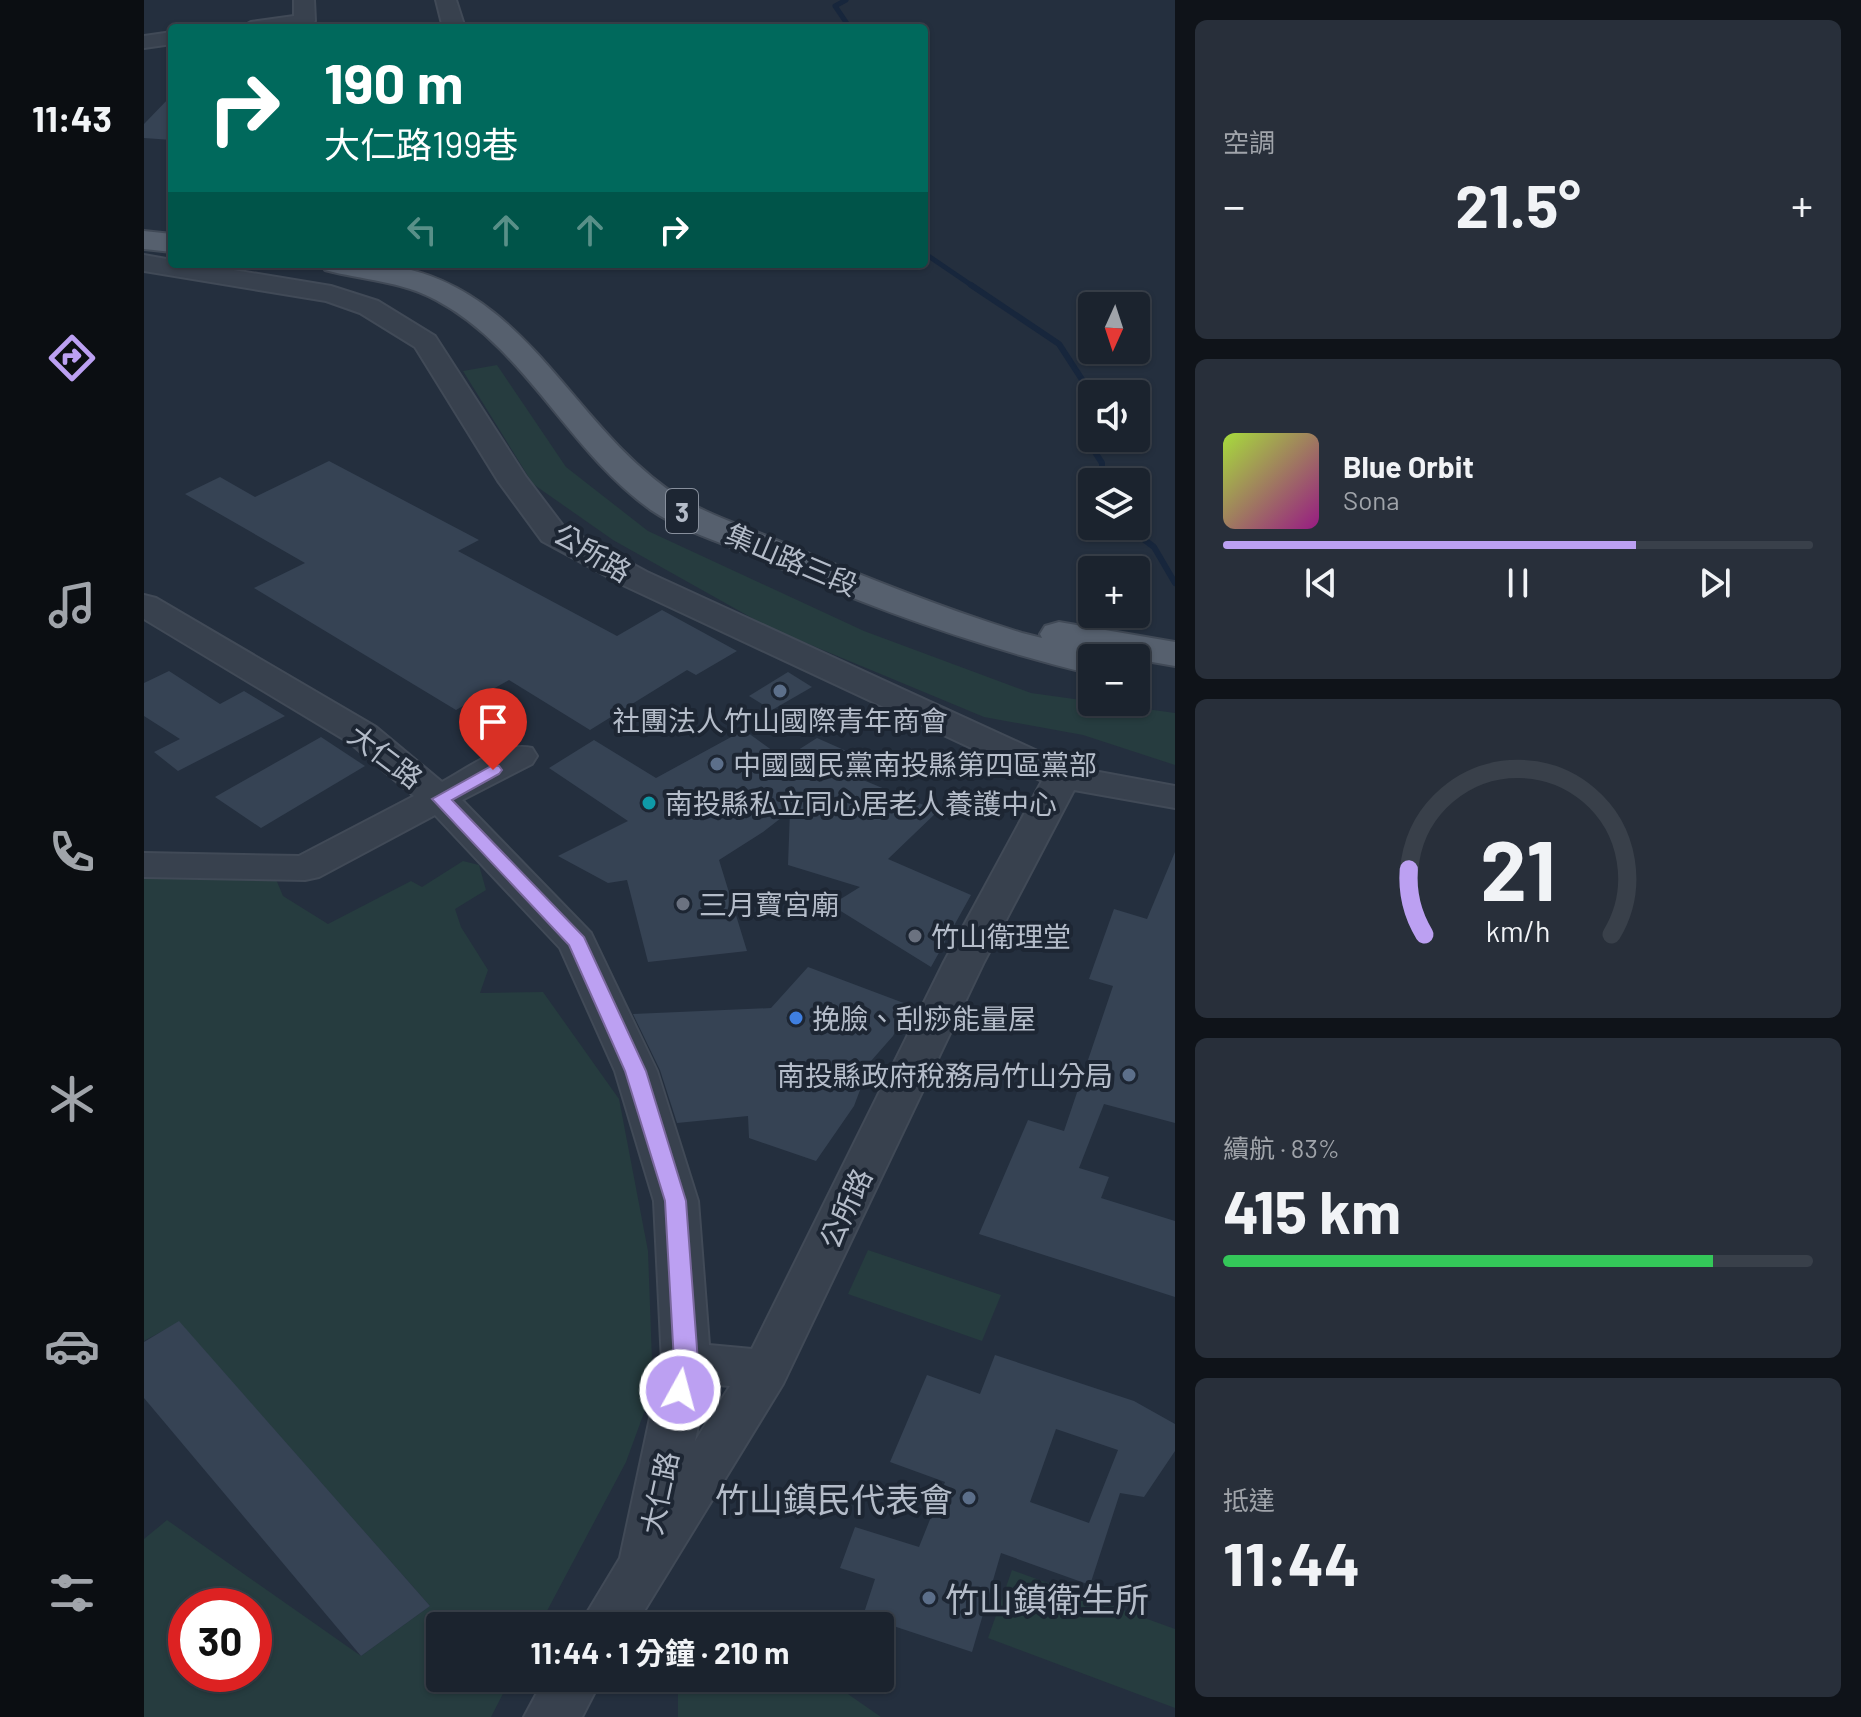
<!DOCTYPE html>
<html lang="zh-TW">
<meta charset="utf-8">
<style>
:root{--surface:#1b232e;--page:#282f3a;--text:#f1f3f6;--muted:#a0a4aa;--line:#39404a;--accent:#bca0f2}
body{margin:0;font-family:Barlow,"Noto Sans TC",sans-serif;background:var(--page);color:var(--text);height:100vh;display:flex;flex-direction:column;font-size:30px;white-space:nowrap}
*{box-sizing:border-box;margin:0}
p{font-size:26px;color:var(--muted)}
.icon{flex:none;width:44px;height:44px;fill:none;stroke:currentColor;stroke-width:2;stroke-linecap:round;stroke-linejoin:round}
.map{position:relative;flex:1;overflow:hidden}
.sheet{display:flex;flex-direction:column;gap:20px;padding:20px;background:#0f1319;width:686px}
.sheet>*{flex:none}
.hud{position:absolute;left:24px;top:24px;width:760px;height:244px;border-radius:8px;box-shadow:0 2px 6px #0004,0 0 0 2px var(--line);background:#00695c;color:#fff;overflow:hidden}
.needle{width:52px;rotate:183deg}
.fabs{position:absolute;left:934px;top:292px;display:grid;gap:16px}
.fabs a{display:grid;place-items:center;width:72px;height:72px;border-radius:8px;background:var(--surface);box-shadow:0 2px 6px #0004,0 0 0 2px var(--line);font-size:40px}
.speed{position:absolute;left:24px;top:1588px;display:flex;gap:16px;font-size:40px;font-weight:700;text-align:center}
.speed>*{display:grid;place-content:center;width:104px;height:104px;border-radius:50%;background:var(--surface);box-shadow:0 2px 6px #0004,0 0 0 2px var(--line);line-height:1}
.speed .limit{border:12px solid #d22;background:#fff;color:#111}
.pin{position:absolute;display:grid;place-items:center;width:68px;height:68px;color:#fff;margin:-82px -34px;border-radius:50% 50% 50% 0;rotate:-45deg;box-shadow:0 0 8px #0007}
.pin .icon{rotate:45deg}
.me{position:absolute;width:88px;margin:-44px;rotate:7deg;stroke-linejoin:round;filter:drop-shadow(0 0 6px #0008)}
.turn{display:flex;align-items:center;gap:28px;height:168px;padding:0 24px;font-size:36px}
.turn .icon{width:104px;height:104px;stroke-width:2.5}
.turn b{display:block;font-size:56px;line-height:68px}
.lanes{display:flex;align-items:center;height:76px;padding:0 24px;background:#0003;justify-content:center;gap:40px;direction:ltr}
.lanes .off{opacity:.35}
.big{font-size:60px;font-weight:700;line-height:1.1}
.sheet .card{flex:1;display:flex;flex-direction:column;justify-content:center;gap:12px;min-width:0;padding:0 28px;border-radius:12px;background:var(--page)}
.sheet .dial{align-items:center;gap:0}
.dial svg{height:208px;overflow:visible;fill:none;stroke:var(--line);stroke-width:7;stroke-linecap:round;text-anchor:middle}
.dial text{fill:var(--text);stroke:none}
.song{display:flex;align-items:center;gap:24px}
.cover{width:96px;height:96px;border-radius:12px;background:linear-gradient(135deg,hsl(80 70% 55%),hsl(310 70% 35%))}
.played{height:8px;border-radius:4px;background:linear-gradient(90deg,var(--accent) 70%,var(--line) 70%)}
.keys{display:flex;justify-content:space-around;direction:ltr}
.heat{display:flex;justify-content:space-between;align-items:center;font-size:44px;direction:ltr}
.charge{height:12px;border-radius:6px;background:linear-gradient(90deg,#34c759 83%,var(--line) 0)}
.trip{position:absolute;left:282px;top:1612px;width:468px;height:80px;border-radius:8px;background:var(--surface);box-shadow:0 2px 6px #0004,0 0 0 2px var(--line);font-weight:700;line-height:80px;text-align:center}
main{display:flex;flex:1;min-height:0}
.dock{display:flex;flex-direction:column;width:144px;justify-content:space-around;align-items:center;background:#0b0e12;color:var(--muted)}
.dock .icon{width:56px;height:56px}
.dock .current{color:var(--accent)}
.dock b{font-size:36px;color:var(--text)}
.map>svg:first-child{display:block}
.green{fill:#263c3f;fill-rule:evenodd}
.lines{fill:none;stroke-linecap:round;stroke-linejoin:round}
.stream-far1{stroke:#17263c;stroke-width:5}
.stream{stroke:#17263c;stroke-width:6}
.building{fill:#364354;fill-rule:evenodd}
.minor-casing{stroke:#414a57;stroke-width:4}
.major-casing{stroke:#414a57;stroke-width:4}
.minor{fill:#38414e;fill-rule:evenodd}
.major{fill:#56606e;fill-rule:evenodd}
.route{fill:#bca0f2;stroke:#7a689d;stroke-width:2}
.service-dot{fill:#5c6f8a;stroke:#1d2633;stroke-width:3}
.culture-dot{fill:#0f9aa8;stroke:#1d2633;stroke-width:3}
.worship-dot{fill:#6b7280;stroke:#1d2633;stroke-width:3}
.shop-dot{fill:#3f7fe0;stroke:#1d2633;stroke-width:3}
.labels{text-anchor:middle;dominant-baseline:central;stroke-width:8;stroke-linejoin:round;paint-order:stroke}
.shield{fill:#1d2633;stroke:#878f9c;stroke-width:2}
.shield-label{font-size:26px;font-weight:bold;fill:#b4bcc9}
.street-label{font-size:28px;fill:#b4bcc9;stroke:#1d2633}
.poi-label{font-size:28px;fill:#b4bcc9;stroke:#1d2633;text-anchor:start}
.near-poi-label{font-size:34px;fill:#b4bcc9;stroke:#1d2633;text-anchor:end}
</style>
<main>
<nav class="dock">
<b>11:43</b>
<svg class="icon current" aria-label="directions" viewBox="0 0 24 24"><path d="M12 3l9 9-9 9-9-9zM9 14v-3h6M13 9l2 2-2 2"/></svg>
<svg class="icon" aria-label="music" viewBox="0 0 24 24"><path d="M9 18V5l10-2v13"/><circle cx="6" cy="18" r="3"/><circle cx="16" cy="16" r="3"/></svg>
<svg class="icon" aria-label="phone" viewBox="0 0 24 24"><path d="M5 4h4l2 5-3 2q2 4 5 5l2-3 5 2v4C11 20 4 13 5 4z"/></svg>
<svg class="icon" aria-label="climate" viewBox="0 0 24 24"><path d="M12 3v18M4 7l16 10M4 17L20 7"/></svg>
<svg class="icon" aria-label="car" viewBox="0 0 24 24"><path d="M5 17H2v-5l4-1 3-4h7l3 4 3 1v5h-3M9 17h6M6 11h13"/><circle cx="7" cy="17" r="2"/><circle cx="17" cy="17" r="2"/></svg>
<svg class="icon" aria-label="filters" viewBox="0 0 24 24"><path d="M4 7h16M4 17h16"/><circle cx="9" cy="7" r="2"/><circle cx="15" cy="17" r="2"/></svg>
</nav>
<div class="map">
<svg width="1031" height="1717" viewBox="0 0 1031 1717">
<rect width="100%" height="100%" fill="#242f3e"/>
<g class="green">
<polygon points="353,365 422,467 504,531 720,631 887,693 1031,713 1031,765 939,735 840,717 626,628 469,540 389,484 319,371"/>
<path d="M319 861 335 865 342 890 311 909 317 927 344 970 336 993 399 992 475 1099 504 1251 509 1388 482 1462 395 1626H296V1678H367L347 1717H0V1539L23 1520 217 1656 286 1606 35 1322 0 1341V868L129 872 139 896 184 924 267 881 278 887ZM42 1606H110V1674H42Z"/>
<polygon points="724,1250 857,1295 838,1341 704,1294"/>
<polygon points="868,1570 1031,1629 1031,1708 844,1638"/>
<polygon points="534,1678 681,1678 737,1717 534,1717"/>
</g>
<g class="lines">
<g class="stream-far1">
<polyline points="702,0 691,6 706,28"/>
<polyline points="780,253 830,287"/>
</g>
<g class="stream">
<polyline points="827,285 915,344 948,395"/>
<polyline points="948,423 938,432 958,463 958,482"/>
<polyline points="982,526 1010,547 1031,583"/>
</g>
</g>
<g class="building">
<polygon points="28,95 28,140 0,138 0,124"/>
<polygon points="185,461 335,540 314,551 473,636 518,610 593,651 552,675 543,670 446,730 365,680 312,710 110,588 161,563 41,494 76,477 111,497"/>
<polygon points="25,671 76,704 100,691 141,716 34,771 10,752 36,739 0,716 0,683"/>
<polygon points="644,672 668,687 628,710 605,696"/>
<polygon points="600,730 640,759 673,738 725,761 707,775 794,811 744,859 827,895 787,967 687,905 716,887 644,865 646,811 619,832 575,860 603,951 504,962 483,880 464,883 414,856 484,821 405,768 450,740 512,778"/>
<polygon points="177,737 221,766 117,828 71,797"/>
<polygon points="1031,852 1031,1123 960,1104 935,1168 965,1177 957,1198 1031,1221 1031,1297 835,1234 884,1120 920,1131 969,986 945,979 970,909 1003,919"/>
<polygon points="664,967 765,1005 749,1036 727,1061 710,1106 672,1161 605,1138 604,1116 533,1123 516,1070 489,1014 627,1008"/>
<polygon points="35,1321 286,1606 217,1656 0,1398 0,1342"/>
<path d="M851 1355 990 1401 1031 1424V1451L1000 1497 976 1493 946 1585 857 1553 828 1652 719 1616 731 1579 696 1568 711 1527 775 1547 801 1482 746 1462 783 1375 836 1394ZM912 1429 974 1450 945 1523 886 1502Z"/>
</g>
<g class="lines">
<g class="minor-casing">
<g id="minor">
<polygon points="150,0 170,0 171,21 167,25 96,28 107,22 150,16"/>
<polygon points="292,0 312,0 321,28 299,28"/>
<polygon points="28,32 28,44 0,48 0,36"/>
<path d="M0 255 28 260V264H53L187 286 234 301 291 336 382 477 420 527 503 572 928 767 1031 786V808L930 790 840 962 639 1384 491 1626H435L476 1558 518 1362 510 1201 471 1071 416 948 291 815 175 877 161 880 0 877V853L155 856 270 796 206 743 0 619V595L12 598 232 727 298 782C324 768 358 741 388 748L393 756 388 764 318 800 447 933 513 1071 554 1201 565 1345 608 1349 800 962 898 781 481 586 398 541 354 481 271 347 216 313 182 301 0 271ZM562 1384 586 1386 551 1441Z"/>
<polygon points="401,1678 458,1678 438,1717 380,1717"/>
</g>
</g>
<g class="major-casing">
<g id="major">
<polygon points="0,231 28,234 28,252 0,249"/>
<path d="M177 264C198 264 222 261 243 265 385 286 426 427 535 497 566 516 602 527 635 541 715 575 795 607 878 633L898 638 896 634 901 626 915 622 1031 642V666L962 654 965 658H948V674C831 646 721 606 611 557 577 542 538 531 507 510 424 451 381 347 292 300 258 281 218 280 181 270Z"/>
</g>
</g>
<use href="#minor" class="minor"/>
<use href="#major" class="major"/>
</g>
<polygon class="route" points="349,765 355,766 358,770 355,774 308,800 440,937 502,1071 542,1201 554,1362 544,1397 536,1400 528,1397 525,1390 530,1362 521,1201 481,1071 425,945 288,799"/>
<g class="service-dot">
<circle cx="636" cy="691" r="8"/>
<circle cx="573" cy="764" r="8"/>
<circle cx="985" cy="1075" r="8"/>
<circle cx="825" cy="1498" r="8"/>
<circle cx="785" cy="1598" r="8"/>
</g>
<circle class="culture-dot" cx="505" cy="803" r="8"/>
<g class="worship-dot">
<circle cx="539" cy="904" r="8"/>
<circle cx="771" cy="936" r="8"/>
</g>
<circle class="shop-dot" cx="652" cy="1018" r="8"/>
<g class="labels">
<rect class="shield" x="522" y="489" width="32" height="44" rx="6"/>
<g class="shield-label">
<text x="538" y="511">3</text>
</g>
<g class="street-label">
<text transform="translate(449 552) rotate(31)">公所路</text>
<text transform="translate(648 559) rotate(23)">集山路三段</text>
<text transform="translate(242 756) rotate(37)">大仁路</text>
<text transform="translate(701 1208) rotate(-65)">公所路</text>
<text transform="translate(515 1493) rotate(-78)">大仁路</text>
</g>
<g class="poi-label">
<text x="636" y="720" text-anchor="middle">社團法人竹山國際青年商會</text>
<text x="589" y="764">中國國民黨南投縣第四區黨部</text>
<text x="521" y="803">南投縣私立同心居老人養護中心</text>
<text x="555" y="904">三月寶宮廟</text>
<text x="787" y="936">竹山衛理堂</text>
<text x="668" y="1018">挽臉、刮痧能量屋</text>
<text x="969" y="1075" text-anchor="end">南投縣政府稅務局竹山分局</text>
</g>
<g class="near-poi-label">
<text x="809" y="1498">竹山鎮民代表會</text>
<text x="801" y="1598" text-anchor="start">竹山鎮衛生所</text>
</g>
</g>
</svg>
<div class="fabs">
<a><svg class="needle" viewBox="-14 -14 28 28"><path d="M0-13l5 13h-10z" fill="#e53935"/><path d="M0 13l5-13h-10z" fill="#a0a4aa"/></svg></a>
<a><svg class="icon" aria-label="sound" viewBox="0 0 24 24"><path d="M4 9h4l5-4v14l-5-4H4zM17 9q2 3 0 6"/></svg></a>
<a><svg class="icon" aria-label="layers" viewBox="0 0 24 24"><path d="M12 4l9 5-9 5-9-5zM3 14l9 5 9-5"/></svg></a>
<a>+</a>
<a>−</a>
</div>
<div class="speed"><div class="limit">30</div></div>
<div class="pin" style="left:349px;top:770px;background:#d93025"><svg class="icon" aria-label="arrive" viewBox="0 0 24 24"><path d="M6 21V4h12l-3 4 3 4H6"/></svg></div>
<svg class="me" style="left:536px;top:1390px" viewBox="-20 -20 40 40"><circle r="17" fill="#bca0f2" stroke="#fff" stroke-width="3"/><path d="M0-11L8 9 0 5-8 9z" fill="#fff"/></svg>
<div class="trip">11:44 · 1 分鐘 · 210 m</div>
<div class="hud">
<div class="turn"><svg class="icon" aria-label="right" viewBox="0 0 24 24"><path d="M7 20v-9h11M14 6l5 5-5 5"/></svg><div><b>190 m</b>大仁路199巷</div></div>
<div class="lanes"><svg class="icon off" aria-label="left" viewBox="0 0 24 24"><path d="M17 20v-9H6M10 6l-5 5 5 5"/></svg><svg class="icon off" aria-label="ahead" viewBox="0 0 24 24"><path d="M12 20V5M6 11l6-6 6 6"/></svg><svg class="icon off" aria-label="ahead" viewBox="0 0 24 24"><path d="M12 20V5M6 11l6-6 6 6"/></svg><svg class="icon" aria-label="right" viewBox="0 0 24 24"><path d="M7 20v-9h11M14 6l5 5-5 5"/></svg></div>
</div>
</div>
<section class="sheet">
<div class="card"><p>空調</p>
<div class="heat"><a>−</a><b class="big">21.5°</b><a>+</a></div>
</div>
<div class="card">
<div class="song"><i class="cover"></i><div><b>Blue Orbit</b><p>Sona</p></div></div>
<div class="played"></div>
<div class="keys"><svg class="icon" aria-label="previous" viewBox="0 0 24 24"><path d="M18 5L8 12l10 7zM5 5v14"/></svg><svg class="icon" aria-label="pause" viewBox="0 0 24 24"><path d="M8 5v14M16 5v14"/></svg><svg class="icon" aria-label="next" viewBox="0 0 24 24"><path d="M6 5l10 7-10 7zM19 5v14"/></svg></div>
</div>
<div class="card dial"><svg viewBox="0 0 100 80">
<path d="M14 69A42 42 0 1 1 86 69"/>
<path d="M14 69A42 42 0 0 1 8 44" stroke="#bca0f2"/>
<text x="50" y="56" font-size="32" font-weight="700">21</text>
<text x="50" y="72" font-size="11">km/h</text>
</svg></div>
<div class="card"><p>續航 · 83%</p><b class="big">415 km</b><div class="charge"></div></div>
<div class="card"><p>抵達</p><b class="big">11:44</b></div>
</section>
</main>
